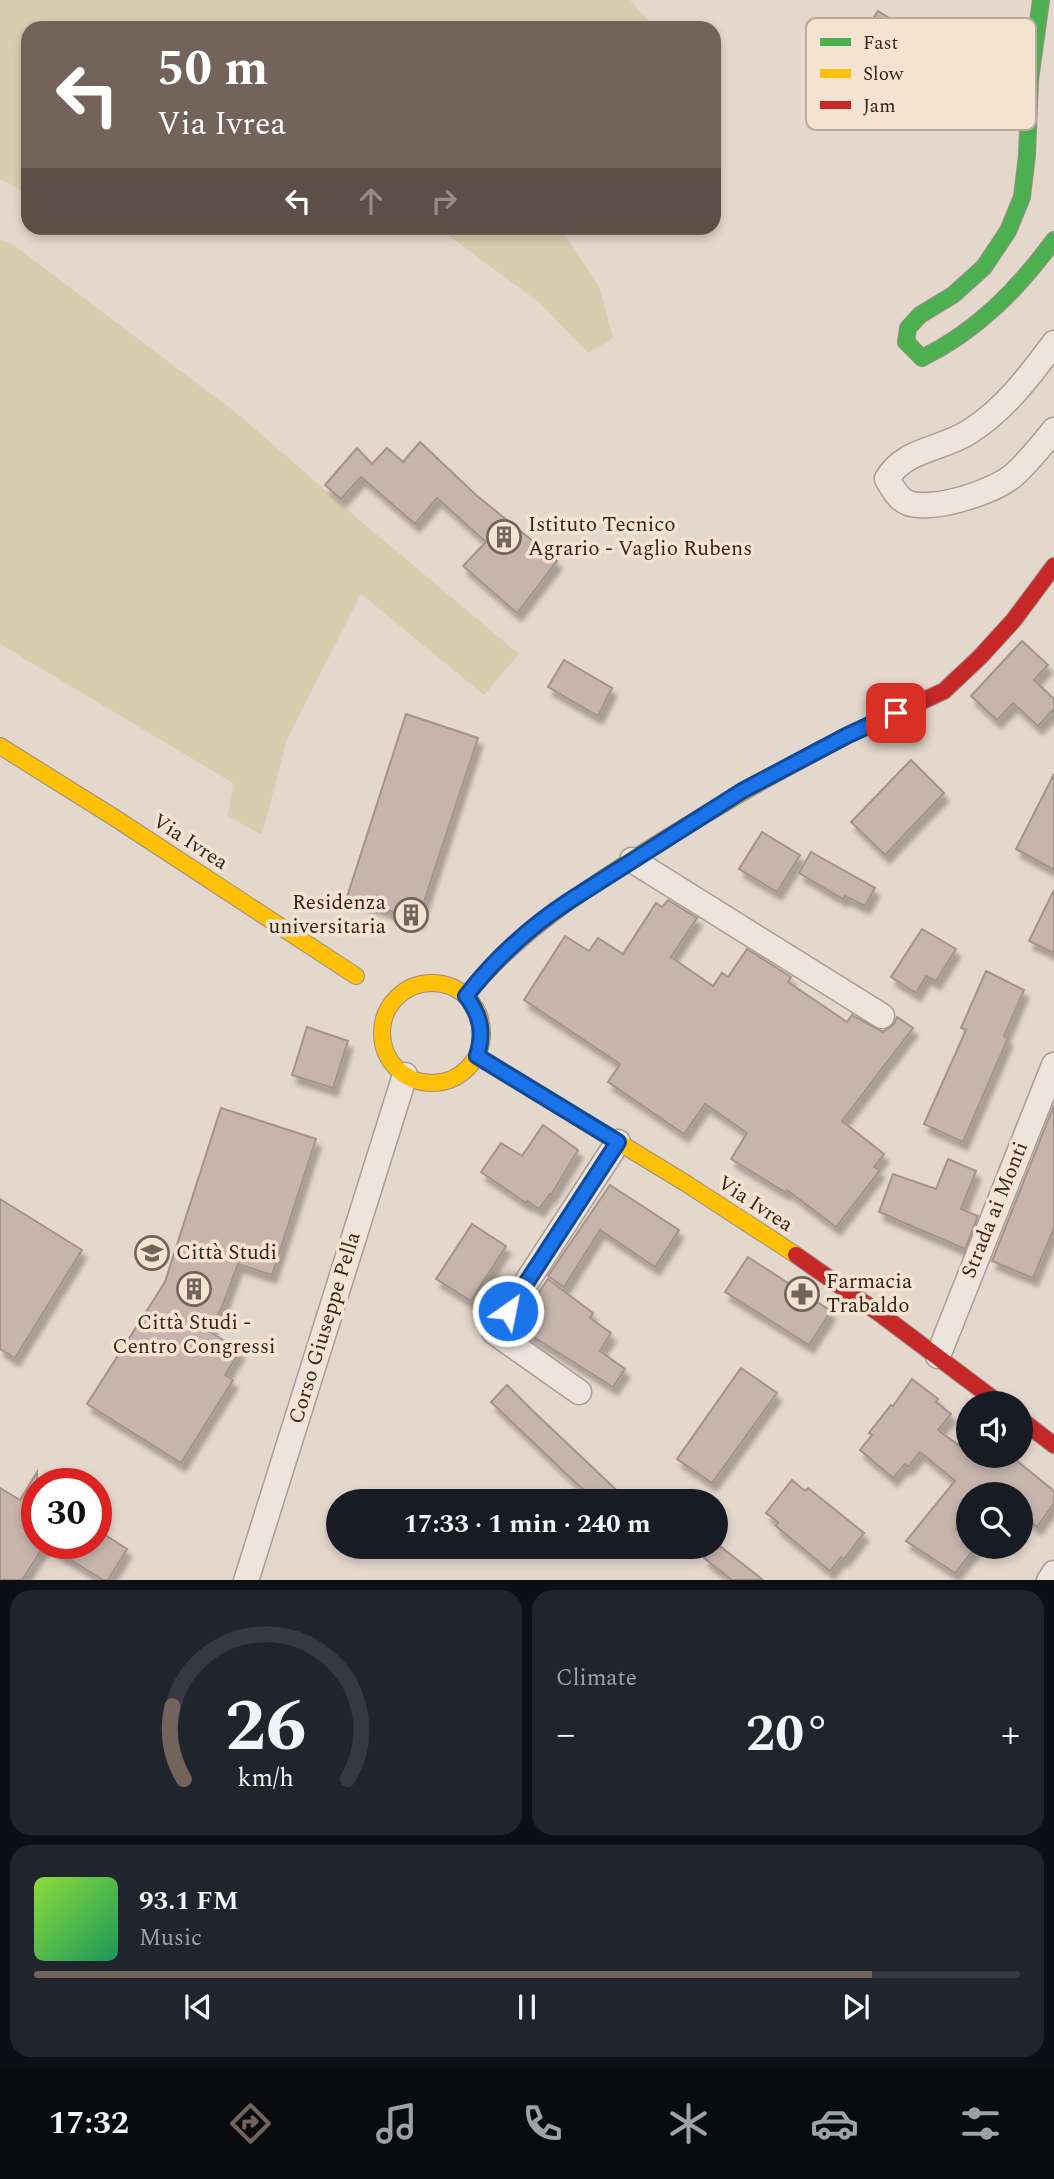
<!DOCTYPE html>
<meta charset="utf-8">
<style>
:root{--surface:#171b24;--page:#20242c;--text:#f1f3f6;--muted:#9ea1a6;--line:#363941;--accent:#74635a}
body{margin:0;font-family:Spectral,serif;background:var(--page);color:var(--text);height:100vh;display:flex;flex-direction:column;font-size:26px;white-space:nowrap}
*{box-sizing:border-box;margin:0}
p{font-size:23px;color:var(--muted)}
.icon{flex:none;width:38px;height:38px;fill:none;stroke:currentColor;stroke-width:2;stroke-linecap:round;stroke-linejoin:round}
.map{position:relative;height:1580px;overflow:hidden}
.drawer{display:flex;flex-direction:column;gap:10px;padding:10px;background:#0d0f14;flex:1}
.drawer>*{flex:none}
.hud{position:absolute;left:21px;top:21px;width:700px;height:214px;border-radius:21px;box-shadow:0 4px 10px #0003;background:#74635a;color:#fff;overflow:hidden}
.buttons{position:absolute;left:956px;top:1391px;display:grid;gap:14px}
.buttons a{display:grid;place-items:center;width:77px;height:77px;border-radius:50%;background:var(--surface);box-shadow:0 4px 10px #0003;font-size:35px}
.speed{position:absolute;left:21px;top:1468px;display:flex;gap:14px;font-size:35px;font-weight:700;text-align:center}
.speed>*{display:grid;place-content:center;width:91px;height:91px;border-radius:50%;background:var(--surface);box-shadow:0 4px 10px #0003;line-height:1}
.speed .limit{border:10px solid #d22;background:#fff;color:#111}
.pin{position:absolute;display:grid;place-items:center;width:60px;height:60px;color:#fff;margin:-30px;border-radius:14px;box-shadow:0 4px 10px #0006}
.me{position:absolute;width:77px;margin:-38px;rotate:33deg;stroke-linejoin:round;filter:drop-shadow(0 0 5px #0008)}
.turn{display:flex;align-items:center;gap:24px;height:147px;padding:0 21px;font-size:32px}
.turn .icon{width:91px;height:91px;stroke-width:2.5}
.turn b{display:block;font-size:49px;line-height:60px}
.lanes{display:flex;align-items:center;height:66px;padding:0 21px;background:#0003;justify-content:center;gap:35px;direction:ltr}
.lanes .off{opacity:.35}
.big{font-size:52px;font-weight:700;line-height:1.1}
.drawer .card{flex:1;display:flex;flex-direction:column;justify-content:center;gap:10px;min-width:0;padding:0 24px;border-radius:21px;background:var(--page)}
.drawer .dial{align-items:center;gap:0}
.dial svg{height:182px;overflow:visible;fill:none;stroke:var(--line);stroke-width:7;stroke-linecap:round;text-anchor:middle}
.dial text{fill:var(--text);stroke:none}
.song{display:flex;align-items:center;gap:21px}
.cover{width:84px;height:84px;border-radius:10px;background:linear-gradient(135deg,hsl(90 70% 55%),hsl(150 70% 35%))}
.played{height:7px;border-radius:4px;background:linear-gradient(90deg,var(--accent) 85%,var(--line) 85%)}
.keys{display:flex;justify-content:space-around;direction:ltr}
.heat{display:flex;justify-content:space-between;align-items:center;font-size:38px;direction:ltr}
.drawer .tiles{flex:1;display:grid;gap:10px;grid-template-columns:1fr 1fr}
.card:last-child{grid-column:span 2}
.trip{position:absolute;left:326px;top:1489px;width:402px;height:70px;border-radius:35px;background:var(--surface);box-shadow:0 4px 10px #0003;font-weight:700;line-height:70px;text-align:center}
.tab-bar{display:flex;height:112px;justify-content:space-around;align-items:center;background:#090b0e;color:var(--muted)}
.tab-bar .icon{width:49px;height:49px}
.tab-bar .on{color:var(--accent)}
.tab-bar b{font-size:32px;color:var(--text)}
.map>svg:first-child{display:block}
.green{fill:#d7ceae}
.building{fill:#c7b5ad;stroke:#a4928b;stroke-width:2;filter:url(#shadow)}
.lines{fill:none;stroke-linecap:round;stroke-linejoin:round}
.street-casing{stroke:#a99d95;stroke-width:27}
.fast-casing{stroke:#988c85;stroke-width:18}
.slow-casing{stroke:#988c85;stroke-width:18}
.jam-casing{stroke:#988c85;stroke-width:18}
.street{stroke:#ece4dd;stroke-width:24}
.fast{stroke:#4caf50;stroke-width:16}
.slow{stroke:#ffc107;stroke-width:16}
.jam{stroke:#c62828;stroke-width:16}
.route-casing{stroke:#114b97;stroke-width:18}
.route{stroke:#1a73e8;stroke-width:12}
.labels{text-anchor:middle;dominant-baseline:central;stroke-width:7;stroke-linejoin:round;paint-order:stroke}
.poi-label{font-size:21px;fill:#37241d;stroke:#f5e3d1;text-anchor:start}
.street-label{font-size:21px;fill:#37241d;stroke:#f5e3d1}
.key{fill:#f5e3d1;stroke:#bcaa9b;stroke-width:2}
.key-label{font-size:19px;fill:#37241d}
</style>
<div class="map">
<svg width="1054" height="1581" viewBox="0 0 1054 1581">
<defs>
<filter id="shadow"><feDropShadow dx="4.5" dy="8" stdDeviation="2" flood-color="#0004"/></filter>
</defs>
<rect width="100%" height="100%" fill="#e4d7cc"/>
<g class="green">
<polygon points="0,0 630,0 655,28 28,28 28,194 0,179"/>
<polygon points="438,228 560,228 599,286 613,338 588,353 540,303"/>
<polygon points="0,240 12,244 239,415 364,524 519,654 484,695 361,594 287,739 262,835 228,816 233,783 0,644"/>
</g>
<g class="building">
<polygon points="878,11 908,30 914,21 934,34 927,48 930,50 913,77 903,72 886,99 849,75 871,38 864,33"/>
<polygon points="420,442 476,495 557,561 517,613 463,566 486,542 437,498 415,524 361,477 341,499 325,485 357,448 372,464 387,448 403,462"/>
<polygon points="1022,641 1048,665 1034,680 1054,699 1054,709 1038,726 1013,703 997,720 971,696"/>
<polygon points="564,660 612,688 598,716 548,687"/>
<polygon points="406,714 478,738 418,920 347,897"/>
<polygon points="911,760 944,793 885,855 851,822"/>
<polygon points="1054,774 1054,870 1016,849"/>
<polygon points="762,832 800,855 777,892 739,869"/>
<polygon points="811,852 875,888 865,906 845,896 843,899 799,873"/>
<polygon points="1054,890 1054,953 1029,941"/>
<polygon points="668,900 697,918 671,957 713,986 722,973 728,977 747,949 791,977 788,982 847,1022 852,1015 883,1032 894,1024 897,1017 913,1028 842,1121 884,1154 874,1167 880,1170 836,1227 787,1190 785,1192 731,1159 747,1133 705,1104 684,1134 608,1082 620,1064 524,1000 565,936 589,951 598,938 623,954 656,903 662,907"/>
<polygon points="922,929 956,949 936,981 926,976 916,993 891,977"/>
<polygon points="986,971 1024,990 1004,1036 1008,1038 963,1142 924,1124 966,1030 961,1028"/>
<polygon points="307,1027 348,1041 333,1088 292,1075"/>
<polygon points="1054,1105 1054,1228 1033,1278 992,1261"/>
<polygon points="221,1108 316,1139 272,1275 238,1264 222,1307 209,1331 240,1351 225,1375 233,1380 181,1463 87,1404 165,1282"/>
<polygon points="543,1125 578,1150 551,1195 550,1194 539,1209 527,1201 526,1203 481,1172 501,1143 522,1156"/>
<polygon points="948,1159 976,1171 961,1209 978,1216 965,1249 879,1212 893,1174 936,1189"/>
<polygon points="610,1185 679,1230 655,1267 600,1230 564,1287 548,1276"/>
<polygon points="0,1199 82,1250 15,1358 0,1349"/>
<polygon points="472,1224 506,1246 471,1301 436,1279"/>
<polygon points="748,1257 831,1311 809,1345 725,1292"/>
<polygon points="548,1279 593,1313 590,1318 611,1333 600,1351 625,1369 613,1387 516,1326"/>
<polygon points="741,1368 777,1393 712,1483 677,1459"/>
<polygon points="912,1379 938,1399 936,1402 951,1414 938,1430 968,1452 968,1456 1011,1456 1054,1491 1054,1503 1037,1527 1020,1513 1020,1494 968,1494 968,1515 956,1529 968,1538 968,1547 976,1547 955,1573 906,1541 955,1481 920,1452 908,1467 905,1464 893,1478 860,1450 872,1435 869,1433 891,1405 893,1406"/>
<polygon points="507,1385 534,1412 629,1502 599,1502 577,1484 491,1402"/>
<polygon points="37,1472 37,1544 96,1544 96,1529 127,1549 108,1580 103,1580 45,1544 22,1580 0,1580 0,1488 20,1500"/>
<polygon points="792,1480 805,1491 808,1488 864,1533 844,1559 841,1557 830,1571 776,1526 778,1522 766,1513"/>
<polygon points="716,1543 763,1580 732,1580 704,1558 713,1547 716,1547"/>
</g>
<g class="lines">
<g class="street-casing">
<g id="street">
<path d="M1054 343C1029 377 1004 410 969 432 941 450 904 449 887 479 893 489 898 499 908 503 933 512 995 492 1015 474 1029 461 1042 445 1054 430"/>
<polyline points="632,860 882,1016"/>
<polyline points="938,1356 1054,1065"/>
<polyline points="579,1392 494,1332 618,1142"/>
<polyline points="246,1581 405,1075"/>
<polyline points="1049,1581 1054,1573"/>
</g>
</g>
<g class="fast-casing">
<path id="fast" d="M1041 0 1030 80 1027 155 1022 197 1008 231 984 267 953 295 920 315 908 328 906 342 922 358C977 331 1018 289 1054 240"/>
</g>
<g class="slow-casing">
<g id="slow">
<polyline points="0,746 115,818 356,976"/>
<circle cx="432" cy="1033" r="50"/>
<path d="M466 996C515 934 581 892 647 850 697 819 747 789 799 761"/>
<polyline points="477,1056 687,1184 796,1255"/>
</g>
</g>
<g class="jam-casing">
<g id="jam">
<polyline points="799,761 848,735 944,691 980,657 1013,621 1054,566"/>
<polyline points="796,1255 883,1316 1000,1404"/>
<polyline points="1020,1419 1054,1445"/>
</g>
</g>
<use href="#street" class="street"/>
<use href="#fast" class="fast"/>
<use href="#slow" class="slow"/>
<use href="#jam" class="jam"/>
</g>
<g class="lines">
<g class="route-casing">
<path id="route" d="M508 1311 618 1142 477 1056C484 1032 481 1016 466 996 494 960 531 926 569 901L742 791 848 735 896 713"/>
</g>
<use href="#route" class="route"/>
</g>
<defs>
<g id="building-ring" transform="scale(1.75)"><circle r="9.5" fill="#f5e3d1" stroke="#74635a" stroke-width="1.5"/><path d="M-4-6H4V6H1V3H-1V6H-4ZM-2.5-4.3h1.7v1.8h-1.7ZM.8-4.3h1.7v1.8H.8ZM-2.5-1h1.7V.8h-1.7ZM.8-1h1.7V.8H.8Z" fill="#74635a"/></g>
<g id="university-ring" transform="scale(1.75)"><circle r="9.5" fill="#f5e3d1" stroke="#74635a" stroke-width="1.5"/><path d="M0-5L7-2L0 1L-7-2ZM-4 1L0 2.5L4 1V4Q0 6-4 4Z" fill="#74635a"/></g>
<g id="pharmacy-ring" transform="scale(1.75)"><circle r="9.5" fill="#f5e3d1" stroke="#74635a" stroke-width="1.5"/><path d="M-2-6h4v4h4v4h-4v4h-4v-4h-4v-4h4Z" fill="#74635a"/></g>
</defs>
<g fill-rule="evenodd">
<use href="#building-ring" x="504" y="537"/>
<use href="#building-ring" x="411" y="915"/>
<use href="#university-ring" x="152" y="1253"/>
<use href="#building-ring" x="194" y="1289"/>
<use href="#pharmacy-ring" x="802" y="1294"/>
</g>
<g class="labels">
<g class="poi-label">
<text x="528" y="525">Istituto Tecnico<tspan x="528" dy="24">Agrario - Vaglio Rubens</tspan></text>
<text x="386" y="903" text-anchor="end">Residenza<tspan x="386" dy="24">universitaria</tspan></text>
<text x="176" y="1253">Città Studi</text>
<text x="826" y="1282">Farmacia<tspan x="826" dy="24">Trabaldo</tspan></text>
<text x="194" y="1323" text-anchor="middle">Città Studi -<tspan x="194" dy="24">Centro Congressi</tspan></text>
</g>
<g class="street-label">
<text transform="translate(190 842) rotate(33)">Via Ivrea</text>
<text transform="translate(755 1204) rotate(33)">Via Ivrea</text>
<text transform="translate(995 1210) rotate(-68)">Strada ai Monti</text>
<text transform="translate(325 1328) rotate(-73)">Corso Giuseppe Pella</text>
</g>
</g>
<rect x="806" y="18" width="230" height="112" rx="10" class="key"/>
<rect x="820" y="38" width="31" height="8" fill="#4caf50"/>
<rect x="820" y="69" width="31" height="9" fill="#ffc107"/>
<rect x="820" y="101" width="31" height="8" fill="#c62828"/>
<g class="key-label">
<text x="863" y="49">Fast</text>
<text x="863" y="80">Slow</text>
<text x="863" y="112">Jam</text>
</g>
</svg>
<div class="buttons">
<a><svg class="icon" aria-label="sound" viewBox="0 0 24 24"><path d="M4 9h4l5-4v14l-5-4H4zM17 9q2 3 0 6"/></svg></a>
<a><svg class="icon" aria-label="search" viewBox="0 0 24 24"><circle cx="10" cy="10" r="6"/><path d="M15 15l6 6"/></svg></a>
</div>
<div class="speed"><div class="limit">30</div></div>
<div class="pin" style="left:896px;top:713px;background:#d93025"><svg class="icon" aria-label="arrive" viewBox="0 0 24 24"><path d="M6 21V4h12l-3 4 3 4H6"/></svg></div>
<svg class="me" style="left:508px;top:1311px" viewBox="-20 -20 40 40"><circle r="17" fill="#1a73e8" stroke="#fff" stroke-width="3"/><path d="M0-11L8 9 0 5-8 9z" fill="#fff"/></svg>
<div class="trip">17:33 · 1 min · 240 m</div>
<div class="hud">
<div class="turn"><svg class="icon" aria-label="left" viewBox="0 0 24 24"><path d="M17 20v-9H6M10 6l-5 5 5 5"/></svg><div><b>50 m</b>Via Ivrea</div></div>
<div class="lanes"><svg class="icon" aria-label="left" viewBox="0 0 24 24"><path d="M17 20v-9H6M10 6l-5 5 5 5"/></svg><svg class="icon off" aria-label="ahead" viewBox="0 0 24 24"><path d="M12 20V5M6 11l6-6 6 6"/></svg><svg class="icon off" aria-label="right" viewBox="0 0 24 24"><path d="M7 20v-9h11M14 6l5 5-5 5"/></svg></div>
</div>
</div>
<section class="drawer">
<div class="tiles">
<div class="card dial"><svg viewBox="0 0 100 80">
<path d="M14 69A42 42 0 1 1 86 69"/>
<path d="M14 69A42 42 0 0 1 9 37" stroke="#74635a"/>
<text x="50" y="56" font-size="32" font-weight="700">26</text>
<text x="50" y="72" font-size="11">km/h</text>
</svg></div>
<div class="card"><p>Climate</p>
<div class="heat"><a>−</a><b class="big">20°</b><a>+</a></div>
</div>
<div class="card">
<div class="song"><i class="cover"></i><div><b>93.1 FM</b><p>Music</p></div></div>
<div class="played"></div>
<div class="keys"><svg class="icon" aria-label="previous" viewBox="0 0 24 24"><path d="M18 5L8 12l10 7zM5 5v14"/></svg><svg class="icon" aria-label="pause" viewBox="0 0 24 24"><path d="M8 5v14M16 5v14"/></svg><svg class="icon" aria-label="next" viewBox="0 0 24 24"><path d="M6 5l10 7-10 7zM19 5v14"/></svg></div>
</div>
</div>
</section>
<nav class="tab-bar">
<b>17:32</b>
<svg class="icon on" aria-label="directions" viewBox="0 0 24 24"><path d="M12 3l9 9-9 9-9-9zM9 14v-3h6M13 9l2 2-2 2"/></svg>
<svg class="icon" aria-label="music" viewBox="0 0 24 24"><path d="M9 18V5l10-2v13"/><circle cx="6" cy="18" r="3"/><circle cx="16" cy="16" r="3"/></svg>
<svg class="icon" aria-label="phone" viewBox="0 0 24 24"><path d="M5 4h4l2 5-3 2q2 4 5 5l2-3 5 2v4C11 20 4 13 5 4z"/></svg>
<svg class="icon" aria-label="climate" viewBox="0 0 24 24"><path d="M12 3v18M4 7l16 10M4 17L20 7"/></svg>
<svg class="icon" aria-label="car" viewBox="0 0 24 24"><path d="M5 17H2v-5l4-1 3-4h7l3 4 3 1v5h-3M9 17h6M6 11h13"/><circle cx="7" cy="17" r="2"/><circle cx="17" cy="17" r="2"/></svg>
<svg class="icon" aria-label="filters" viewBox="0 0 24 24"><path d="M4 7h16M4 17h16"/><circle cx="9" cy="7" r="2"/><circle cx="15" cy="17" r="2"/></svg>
</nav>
